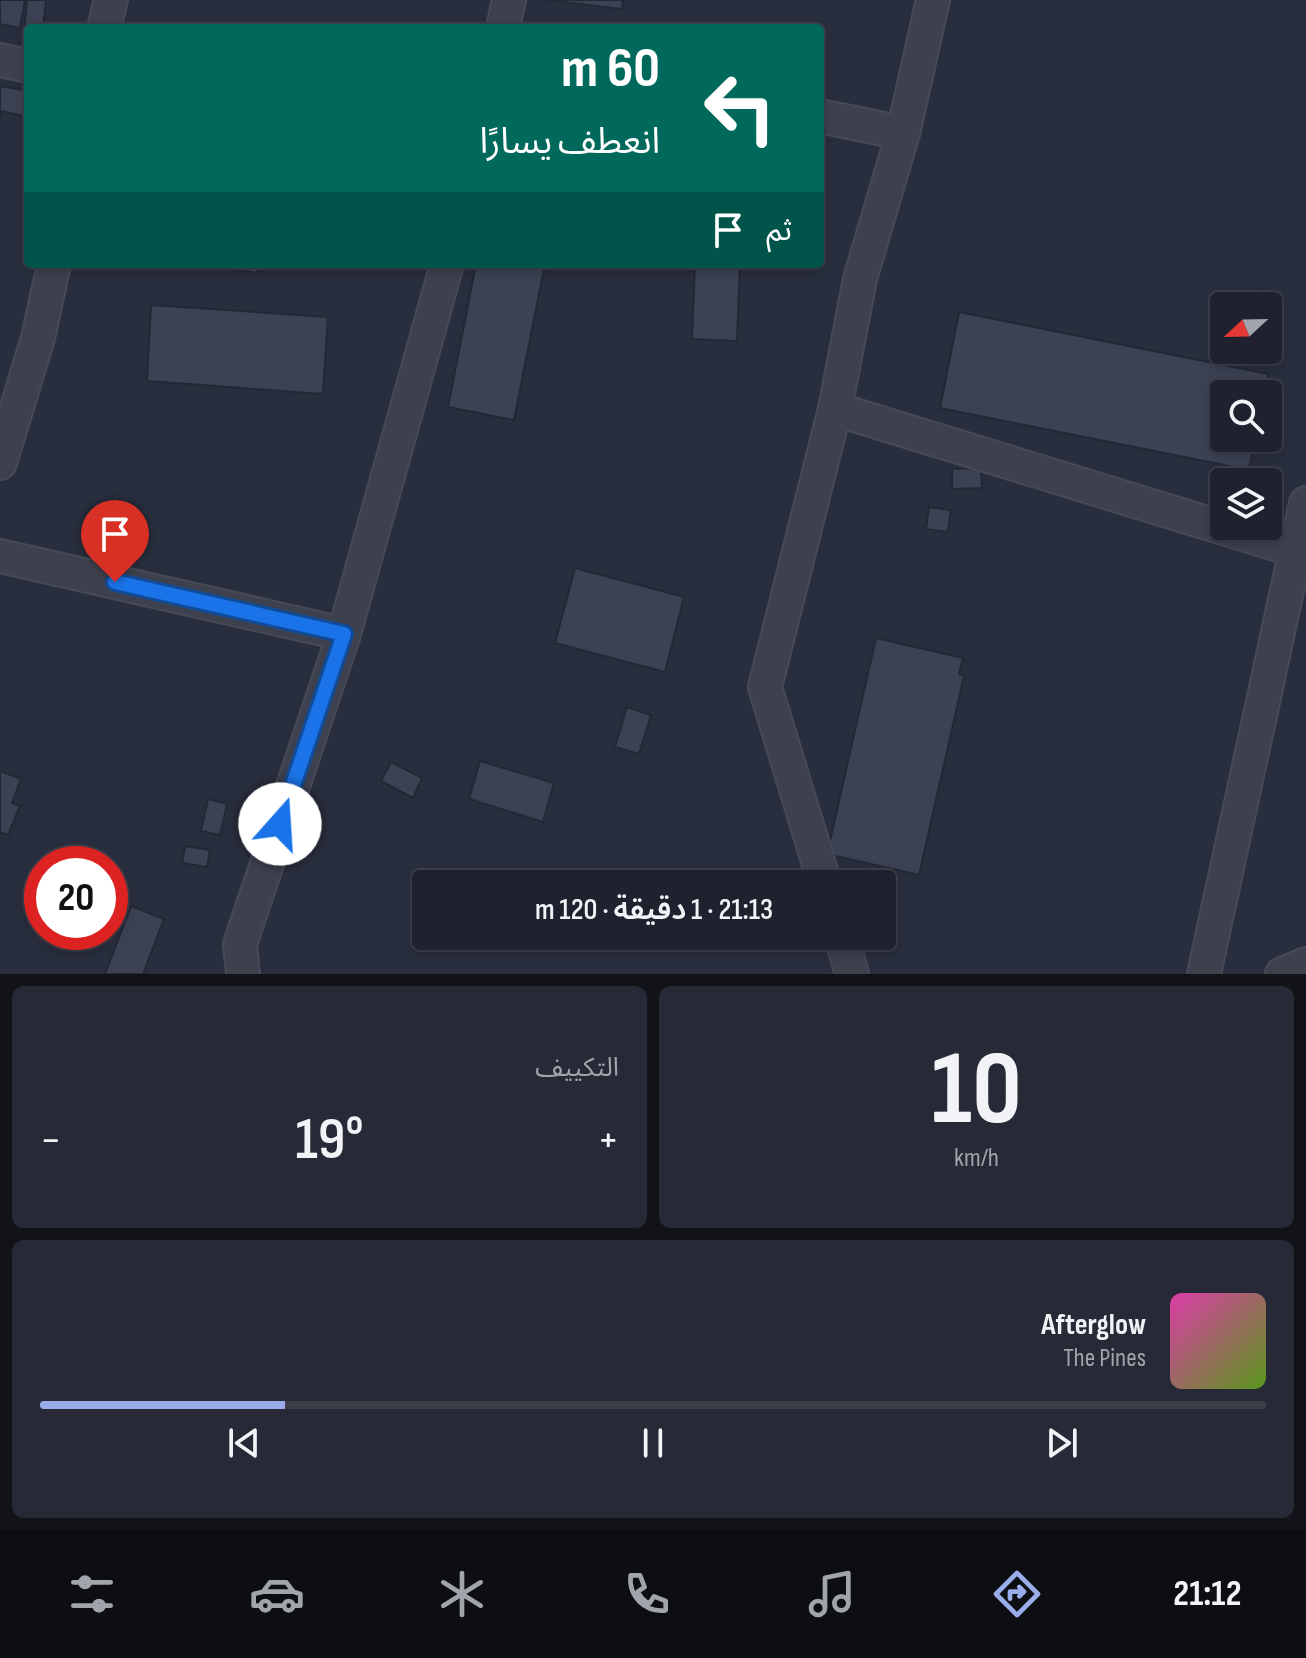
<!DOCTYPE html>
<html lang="ar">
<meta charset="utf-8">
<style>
:root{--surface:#1f222e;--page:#272a36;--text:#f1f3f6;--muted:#a1a4aa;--line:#3c3f4a;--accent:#9baceb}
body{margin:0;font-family:"Sofia Sans Condensed","Noto Sans Arabic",sans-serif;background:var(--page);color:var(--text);direction:rtl;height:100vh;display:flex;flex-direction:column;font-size:30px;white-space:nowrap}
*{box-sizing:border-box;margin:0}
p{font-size:26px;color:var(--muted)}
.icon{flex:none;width:44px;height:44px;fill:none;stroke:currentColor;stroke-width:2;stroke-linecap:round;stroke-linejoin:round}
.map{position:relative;height:974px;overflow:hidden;direction:ltr}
.drawer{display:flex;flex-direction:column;gap:12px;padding:12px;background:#111319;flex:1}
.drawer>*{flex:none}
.top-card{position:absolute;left:24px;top:24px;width:800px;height:244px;border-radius:8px;box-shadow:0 4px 12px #0003,0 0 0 2px var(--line);direction:rtl;background:#00695c;color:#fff;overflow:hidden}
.needle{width:52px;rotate:248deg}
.tools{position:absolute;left:1210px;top:292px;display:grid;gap:16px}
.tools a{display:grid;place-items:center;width:72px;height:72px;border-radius:8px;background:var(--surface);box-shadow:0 4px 12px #0003,0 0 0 2px var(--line);font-size:40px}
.speed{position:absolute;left:24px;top:846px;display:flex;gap:16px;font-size:40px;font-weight:700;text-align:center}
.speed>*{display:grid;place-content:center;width:104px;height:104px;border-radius:50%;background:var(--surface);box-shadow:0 4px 12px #0003,0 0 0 2px var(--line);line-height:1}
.speed .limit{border:12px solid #d22;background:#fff;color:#111}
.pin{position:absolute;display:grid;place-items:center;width:68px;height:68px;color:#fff;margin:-82px -34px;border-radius:50% 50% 50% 0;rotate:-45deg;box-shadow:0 0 8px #0007}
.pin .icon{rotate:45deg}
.me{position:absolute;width:88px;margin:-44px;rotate:19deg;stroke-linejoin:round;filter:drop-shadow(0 0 6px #0008)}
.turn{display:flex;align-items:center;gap:28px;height:168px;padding:0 32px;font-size:36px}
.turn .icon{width:104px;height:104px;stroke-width:2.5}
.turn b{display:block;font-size:56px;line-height:68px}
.then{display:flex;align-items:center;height:76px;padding:0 32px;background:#0003;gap:16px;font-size:30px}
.big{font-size:60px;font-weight:600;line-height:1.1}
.drawer .widget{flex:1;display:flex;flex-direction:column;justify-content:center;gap:12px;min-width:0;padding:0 28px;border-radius:12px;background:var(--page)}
.drawer .dial{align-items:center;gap:0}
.dial b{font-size:104px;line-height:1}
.song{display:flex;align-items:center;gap:24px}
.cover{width:96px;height:96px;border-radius:12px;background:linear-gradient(135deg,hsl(320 70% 55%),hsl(90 70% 35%))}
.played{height:8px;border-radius:4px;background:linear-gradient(90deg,var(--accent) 20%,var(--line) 20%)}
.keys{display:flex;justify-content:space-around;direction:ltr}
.heat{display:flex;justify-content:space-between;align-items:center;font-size:44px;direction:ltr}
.drawer .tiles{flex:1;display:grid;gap:12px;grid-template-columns:1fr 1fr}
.widget:last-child{grid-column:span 2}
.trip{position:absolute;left:412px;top:870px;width:484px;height:80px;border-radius:8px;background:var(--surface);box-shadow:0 4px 12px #0003,0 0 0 2px var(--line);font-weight:600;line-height:80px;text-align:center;direction:rtl}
.menu{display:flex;height:128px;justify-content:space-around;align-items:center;background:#0c0e12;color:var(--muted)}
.menu .icon{width:56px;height:56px}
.menu .active{color:var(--accent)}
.menu b{font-size:36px;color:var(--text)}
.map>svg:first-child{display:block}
.building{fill:#3c4253;stroke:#232835;stroke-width:2}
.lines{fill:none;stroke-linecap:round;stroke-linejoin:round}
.minor-casing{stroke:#464a57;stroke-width:36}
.minor{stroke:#3d414e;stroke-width:32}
.route-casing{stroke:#114b97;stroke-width:20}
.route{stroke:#1a73e8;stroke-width:14}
</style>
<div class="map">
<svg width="1306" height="974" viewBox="0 0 1306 974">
<rect width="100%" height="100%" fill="#292e3e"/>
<g class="building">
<polygon points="0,0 25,0 20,28 0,24"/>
<polygon points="27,0 46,0 43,28 28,28 28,35 24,34"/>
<polygon points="546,0 623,0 622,9"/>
<polygon points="0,86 28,91 25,116 1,111 0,119"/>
<polygon points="198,264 258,264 257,273"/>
<polygon points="476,264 545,264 514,420 448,407"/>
<polygon points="695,264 740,264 737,341 692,339"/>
<polygon points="1257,289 1278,292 1272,333 1268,332 1268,306 1254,306"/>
<polygon points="151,305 328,317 323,394 147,381"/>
<polygon points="959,312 1268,374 1264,394 1224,394 1224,438 1255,438 1249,470 940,408"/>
<polygon points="981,468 982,488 952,489 952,469"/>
<polygon points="929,507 951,510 948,532 926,529"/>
<polygon points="575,568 684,597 665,672 555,643"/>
<polygon points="876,638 963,658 959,674 964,676 919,875 827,854"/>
<polygon points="627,707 651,715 639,754 615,747"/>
<polygon points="480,761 554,783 543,822 469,799"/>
<polygon points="391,762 422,778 413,798 381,781"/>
<polygon points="0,771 21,779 12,803 20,806 8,835 0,832"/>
<polygon points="208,799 227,804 220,835 201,831"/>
<polygon points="185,846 210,850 207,867 182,863"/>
<polygon points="131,906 164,919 143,974 105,974"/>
</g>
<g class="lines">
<g class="minor-casing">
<g id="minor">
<polyline points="104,28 111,0"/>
<polyline points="503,28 509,0"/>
<polyline points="0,60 28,66"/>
<polyline points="820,116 903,133"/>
<polyline points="835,409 1295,550"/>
<polyline points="0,463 38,338 54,264"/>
<polyline points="0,556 344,634"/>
<polyline points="825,884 765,687 835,409 860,279 903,133 933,0"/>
<polyline points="841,936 852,974"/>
<polyline points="243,974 240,944 344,634 447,264"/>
<polyline points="1204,974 1306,503"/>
<polyline points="1282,974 1306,964"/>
</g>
</g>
<use href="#minor" class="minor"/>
</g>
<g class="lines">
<g class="route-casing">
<polyline id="route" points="115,582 344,634 280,824"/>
</g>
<use href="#route" class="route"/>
</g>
</svg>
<div class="tools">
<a><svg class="needle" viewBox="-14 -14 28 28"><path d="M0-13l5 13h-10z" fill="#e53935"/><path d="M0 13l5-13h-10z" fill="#a1a4aa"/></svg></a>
<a><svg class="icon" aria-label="search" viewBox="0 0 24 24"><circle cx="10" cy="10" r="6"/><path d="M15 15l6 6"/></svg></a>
<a><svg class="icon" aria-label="layers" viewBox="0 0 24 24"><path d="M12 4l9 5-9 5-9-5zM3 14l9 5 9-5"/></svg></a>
</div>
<div class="speed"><div class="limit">20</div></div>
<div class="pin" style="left:115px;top:582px;background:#d93025"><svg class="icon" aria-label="arrive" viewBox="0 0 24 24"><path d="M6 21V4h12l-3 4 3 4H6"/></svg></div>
<svg class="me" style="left:280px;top:824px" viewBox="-20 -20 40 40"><circle r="19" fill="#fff"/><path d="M0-13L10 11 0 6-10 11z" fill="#1a73e8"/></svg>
<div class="trip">21:13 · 1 دقيقة · 120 m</div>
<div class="top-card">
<div class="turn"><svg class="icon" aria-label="left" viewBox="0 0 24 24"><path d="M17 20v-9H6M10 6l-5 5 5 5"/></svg><div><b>60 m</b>انعطف يسارًا</div></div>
<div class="then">ثم<svg class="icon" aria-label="arrive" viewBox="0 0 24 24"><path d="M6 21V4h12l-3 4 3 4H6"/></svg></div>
</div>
</div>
<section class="drawer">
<div class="tiles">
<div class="widget dial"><b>10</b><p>km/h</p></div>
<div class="widget"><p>التكييف</p>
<div class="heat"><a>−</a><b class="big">19°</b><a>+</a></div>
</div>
<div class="widget">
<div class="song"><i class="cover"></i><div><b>Afterglow</b><p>The Pines</p></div></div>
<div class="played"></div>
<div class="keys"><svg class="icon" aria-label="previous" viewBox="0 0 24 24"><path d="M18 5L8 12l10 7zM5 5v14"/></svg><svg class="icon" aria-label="pause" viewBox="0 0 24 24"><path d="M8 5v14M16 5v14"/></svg><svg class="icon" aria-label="next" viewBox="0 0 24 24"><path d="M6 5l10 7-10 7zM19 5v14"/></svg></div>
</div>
</div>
</section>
<nav class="menu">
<b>21:12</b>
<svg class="icon active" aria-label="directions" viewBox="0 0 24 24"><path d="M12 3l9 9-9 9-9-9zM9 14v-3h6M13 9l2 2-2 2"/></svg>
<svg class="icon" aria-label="music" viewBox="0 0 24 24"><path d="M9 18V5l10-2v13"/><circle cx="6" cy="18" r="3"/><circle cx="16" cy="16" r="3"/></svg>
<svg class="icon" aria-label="phone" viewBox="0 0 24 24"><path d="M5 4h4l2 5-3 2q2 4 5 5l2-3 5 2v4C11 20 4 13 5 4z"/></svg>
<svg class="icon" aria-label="climate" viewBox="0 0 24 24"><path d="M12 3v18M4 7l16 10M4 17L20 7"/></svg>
<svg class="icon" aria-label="car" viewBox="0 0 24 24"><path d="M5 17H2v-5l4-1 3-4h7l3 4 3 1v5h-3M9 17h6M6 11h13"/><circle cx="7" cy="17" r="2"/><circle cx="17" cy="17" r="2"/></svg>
<svg class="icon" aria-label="filters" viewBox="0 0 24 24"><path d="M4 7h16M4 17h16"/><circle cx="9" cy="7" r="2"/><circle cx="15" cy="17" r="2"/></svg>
</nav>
